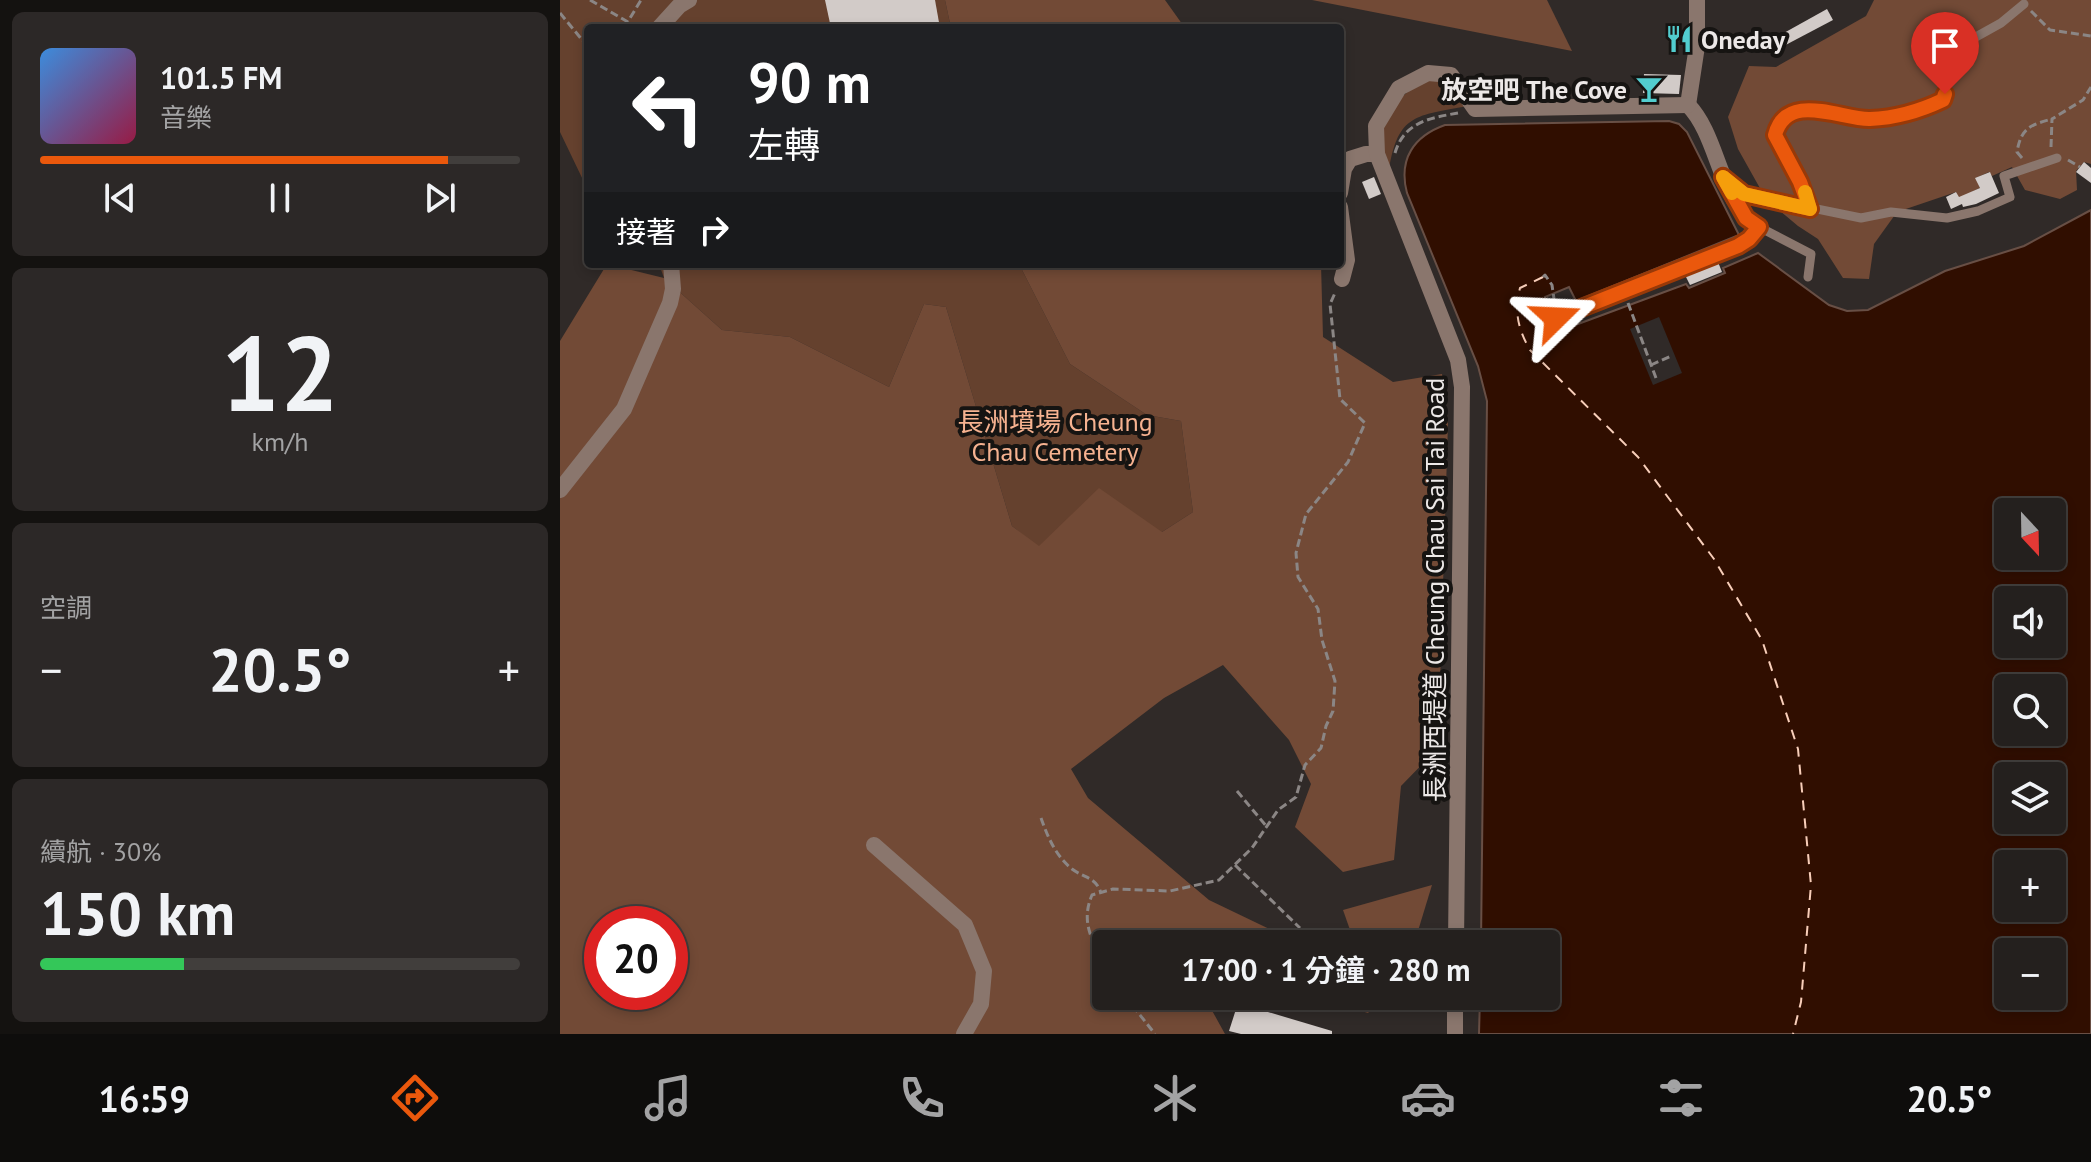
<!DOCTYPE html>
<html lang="zh-TW">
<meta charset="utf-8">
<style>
:root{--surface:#24201e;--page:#2c2827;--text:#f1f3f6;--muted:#a3a3a4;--line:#413e3c;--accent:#ea580c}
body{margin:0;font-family:"PT Sans","Noto Sans TC",sans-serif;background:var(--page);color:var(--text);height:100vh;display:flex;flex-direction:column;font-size:30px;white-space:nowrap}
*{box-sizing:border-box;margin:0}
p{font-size:26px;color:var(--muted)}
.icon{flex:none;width:44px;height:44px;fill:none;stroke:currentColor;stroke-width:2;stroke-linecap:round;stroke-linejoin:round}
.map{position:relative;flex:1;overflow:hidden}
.sheet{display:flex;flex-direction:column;gap:12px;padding:12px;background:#141210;width:560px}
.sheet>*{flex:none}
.top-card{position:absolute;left:24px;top:24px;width:760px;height:244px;border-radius:8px;box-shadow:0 4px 12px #0003,0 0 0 2px var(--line);background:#202124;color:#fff;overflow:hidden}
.needle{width:52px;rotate:158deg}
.tools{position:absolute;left:1434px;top:498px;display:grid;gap:16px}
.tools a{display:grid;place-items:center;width:72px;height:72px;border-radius:8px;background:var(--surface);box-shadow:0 4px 12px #0003,0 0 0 2px var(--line);font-size:40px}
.speed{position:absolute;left:24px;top:906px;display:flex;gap:16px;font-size:40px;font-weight:700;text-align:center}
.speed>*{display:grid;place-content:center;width:104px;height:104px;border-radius:50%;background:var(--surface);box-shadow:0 4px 12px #0003,0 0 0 2px var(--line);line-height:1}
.speed .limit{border:12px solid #d22;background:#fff;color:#111}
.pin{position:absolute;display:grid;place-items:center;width:68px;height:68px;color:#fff;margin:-82px -34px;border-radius:50% 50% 50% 0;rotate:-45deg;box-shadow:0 0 8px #0007}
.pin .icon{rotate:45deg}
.me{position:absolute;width:88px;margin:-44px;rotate:69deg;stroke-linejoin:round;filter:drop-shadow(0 0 6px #0008)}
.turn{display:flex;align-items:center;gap:28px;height:168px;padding:0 32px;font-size:36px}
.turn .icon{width:104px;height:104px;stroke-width:2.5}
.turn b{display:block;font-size:56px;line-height:68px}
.then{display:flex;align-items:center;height:76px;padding:0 32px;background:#0003;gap:16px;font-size:30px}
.big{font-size:60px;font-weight:600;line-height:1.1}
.sheet .tile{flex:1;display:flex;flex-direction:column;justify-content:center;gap:12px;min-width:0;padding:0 28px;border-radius:12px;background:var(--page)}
.sheet .dial{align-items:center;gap:0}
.dial b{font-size:104px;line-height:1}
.song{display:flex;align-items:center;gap:24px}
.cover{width:96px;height:96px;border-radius:12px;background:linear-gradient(135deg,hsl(210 70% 55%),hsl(340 70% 35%))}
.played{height:8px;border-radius:4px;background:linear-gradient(90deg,var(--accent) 85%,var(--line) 85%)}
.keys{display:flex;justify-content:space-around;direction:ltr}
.heat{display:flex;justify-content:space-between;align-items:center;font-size:44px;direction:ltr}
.charge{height:12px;border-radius:6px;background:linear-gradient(90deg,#34c759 30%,var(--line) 0)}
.trip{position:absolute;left:532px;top:930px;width:468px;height:80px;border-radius:8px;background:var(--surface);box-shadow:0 4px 12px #0003,0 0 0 2px var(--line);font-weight:600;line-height:80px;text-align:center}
.menu{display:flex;height:128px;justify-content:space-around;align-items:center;background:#0e0d0c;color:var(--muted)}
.menu .icon{width:56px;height:56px}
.menu .selected{color:var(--accent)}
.menu b{font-size:36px;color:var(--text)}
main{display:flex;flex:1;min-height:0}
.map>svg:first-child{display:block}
.green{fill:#65412e}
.forest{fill:#724a36;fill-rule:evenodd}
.water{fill:#300e00;stroke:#684f45;stroke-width:2;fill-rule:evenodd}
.pier{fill:#302a28}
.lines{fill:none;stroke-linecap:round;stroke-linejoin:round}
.ferry{stroke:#f8ceb9;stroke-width:2;stroke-dasharray:10 8;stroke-linecap:butt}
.building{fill:#d2cbc8}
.path{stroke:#8b8685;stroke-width:3;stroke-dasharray:8 4;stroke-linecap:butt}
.service{stroke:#8a766d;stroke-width:9}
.minor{stroke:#8a766d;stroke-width:16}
.route-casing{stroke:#983908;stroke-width:20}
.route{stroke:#ea580c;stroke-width:14}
.slow{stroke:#f59e0b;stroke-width:14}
.labels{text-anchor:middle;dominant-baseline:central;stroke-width:8;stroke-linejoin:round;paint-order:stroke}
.poi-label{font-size:26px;font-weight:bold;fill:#ece8e7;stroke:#161412;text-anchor:start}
.park-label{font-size:26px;fill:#f6b290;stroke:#161412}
.street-label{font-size:26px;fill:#ece8e7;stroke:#161412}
</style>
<main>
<section class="sheet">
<div class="tile">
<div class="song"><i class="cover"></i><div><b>101.5 FM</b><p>音樂</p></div></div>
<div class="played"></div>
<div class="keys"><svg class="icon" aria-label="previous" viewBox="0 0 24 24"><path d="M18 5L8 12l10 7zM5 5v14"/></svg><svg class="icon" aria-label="pause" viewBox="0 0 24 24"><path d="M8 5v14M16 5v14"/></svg><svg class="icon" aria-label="next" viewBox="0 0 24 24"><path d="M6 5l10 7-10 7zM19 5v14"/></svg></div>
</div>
<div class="tile dial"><b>12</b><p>km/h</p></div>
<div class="tile"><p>空調</p>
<div class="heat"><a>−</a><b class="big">20.5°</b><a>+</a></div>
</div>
<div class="tile"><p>續航 · 30%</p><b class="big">150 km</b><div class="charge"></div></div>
</section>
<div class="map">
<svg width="1531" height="1034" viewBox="0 0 1531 1034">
<rect width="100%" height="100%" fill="#302a28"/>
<g class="green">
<polygon points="0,0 385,0 391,28 28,28 28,182 24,182 0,132"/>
<path d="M868 78 888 80 907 106C857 116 838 113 829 170 826 159 822 148 822 137 820 111 848 90 868 78Z"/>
<polygon points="99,264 459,264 510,364 587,415 621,421 633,512 602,532 478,547 452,526 386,307 364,304 329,387 230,337 162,330 104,278"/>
</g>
<g class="forest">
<polygon points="385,0 605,0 625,28 391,28"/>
<polygon points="752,0 987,0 1012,51"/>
<polygon points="1314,0 1531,0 1531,164 1524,162 1516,171 1517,190 1500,199 1465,190 1452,167 1432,176 1429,172 1416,178 1420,188 1399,198 1396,192 1337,212 1314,244 1309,279 1283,278 1258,239 1238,226 1206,199 1178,149 1168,117 1189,66 1216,67 1306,16"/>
<path d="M47 264 104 278 162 330 230 337 329 387 364 304 386 307 452 526 479 546 539 488 602 532 633 512 621 421 587 415 510 364 459 264H761L763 337 833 382 882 374 888 423 878 748 841 786 834 860 783 872 735 827 751 784 729 740 663 665 604 698 511 769 528 798 649 900 724 936 771 944H546V996H644L665 1034H0V341ZM42 924H110V992H42Z"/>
<polygon points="872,885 854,944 795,944 783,910"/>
<polygon points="752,996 824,996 808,1013"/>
</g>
<path class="water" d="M1109 121 1119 124 1127 132 1179 235 1016 301 1009 287 985 297 990 309 983 320V326L991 334 1126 284 1129 288 1165 273 1163 268 1198 253 1269 305 1287 311 1308 310 1385 271 1464 246 1531 210V1034H919L920 996H986V944H921L927 401 918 366 847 193C838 159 854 136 885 125ZM1448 512H1492V556H1448ZM1448 600H1492V644H1448ZM1448 688H1492V732H1448ZM1448 776H1492V820H1448ZM1448 864H1492V908H1448ZM1448 952H1492V996H1448Z"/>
<polygon class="pier" points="1099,317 1122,373 1093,385 1070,329"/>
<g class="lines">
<path class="ferry" d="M983 277 960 288C954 312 958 329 970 350L1078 457 1154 559 1202 640 1238 749 1251 885 1241 1002 1233 1034"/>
</g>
<g class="building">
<polygon points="265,0 375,0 380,28 271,28"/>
<polygon points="1267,9 1273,20 1216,50 1211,40"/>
<polygon points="1084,74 1121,75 1119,94 1083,93"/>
<polygon points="1524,162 1531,168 1531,183 1516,172"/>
<polygon points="1430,172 1439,193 1416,204 1403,207 1402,204 1391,209 1386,197 1396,192 1399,197 1420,188 1415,178"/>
<polygon points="814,177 821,194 809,199 802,182"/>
<polygon points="1158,262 1162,272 1130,285 1125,275"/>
<polygon points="678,1003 772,1031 772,1034 681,1034 669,1031"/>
</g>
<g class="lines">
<g class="path">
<polyline points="30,0 68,22"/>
<polyline points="1471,11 1490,30 1531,36"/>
<polyline points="0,13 28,47"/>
<polyline points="64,28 81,0"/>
<polyline points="1491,147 1492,119 1523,100 1531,87"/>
<path d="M835 153C844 122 870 118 898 113"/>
<path d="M1462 158 1457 152C1461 128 1470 125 1492 119"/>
<polyline points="1508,160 1520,167"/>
<polyline points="983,277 985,275 992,285 995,306"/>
<polyline points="1068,303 1096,378"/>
<polyline points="1091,365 1111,356"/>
<polyline points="677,791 707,827"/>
<path d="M481 818C488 838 496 856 512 869 524 878 536 877 541 893"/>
<polyline points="675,865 740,928"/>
<path d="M546 967C533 942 520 923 532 895L553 889 610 891 659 880 692 848 718 810 736 797 745 765 761 748 766 726 773 711 775 681 762 640 758 609 738 577 736 553 746 514 788 462 805 423 780 399 770 304 775 293"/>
<polyline points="565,996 595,1034"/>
</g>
<g class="service">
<polyline points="1170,183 1184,194 1301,218 1331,212 1387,218 1418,211 1450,197 1444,176 1497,158"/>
<path d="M1250 209 1240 182 1215 135C1227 90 1282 120 1310 119 1336 118 1360 111 1383 100L1385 94 1379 76 1382 69 1414 38 1441 23 1464 4"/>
<polyline points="996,318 1178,246 1189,239 1199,227 1251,254 1248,277"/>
</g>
<g class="minor">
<polyline points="99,28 119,6 129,0"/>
<path d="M1128 105C1159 136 1160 205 1199 227"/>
<polyline points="1128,105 1137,46 1137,0"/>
<polyline points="780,193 784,169 790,159 806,154 817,154"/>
<polyline points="780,207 787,260 782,279"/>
<polyline points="0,490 64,409 110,303 113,289 111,264"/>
<polyline points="314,845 405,925 424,971 421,1004 404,1034"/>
<polyline points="896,944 902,387 898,360 817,154 816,126 839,88 868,73 891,75 915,109 1128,105"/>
<polyline points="895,1034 895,996"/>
</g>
</g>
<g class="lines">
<g class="route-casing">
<path id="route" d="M996 318 1178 246 1189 239 1199 227 1186 218 1163 177 1184 194 1250 209 1240 182 1215 135C1227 90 1282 120 1310 119 1336 118 1360 111 1383 100L1385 94"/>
</g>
<use href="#route" class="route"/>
<polyline class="slow" points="1172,193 1163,177 1184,194 1250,209 1245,192"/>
</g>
<defs>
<g id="restaurant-bare" transform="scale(2.16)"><path d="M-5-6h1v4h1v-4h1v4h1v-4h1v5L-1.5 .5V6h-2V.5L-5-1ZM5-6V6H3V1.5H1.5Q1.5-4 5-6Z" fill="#52cdcf" stroke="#161412" stroke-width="2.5" paint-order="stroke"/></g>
<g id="bar-bare" transform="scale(2.16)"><path d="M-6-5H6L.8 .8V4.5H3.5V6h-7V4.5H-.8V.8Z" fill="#52cdcf" stroke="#161412" stroke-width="2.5" paint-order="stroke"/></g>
</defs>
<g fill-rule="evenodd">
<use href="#restaurant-bare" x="1119" y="39"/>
<use href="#bar-bare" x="1089" y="89"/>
</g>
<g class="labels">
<g class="poi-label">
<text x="1141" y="39">Oneday</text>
<text x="1067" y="89" text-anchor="end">放空吧 The Cove</text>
</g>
<g class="park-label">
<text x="495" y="421">長洲墳場 Cheung<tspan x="495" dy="30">Chau Cemetery</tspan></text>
</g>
<g class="street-label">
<text transform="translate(874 590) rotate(-90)">長洲西堤道 Cheung Chau Sai Tai Road</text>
</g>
</g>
</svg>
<div class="tools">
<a><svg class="needle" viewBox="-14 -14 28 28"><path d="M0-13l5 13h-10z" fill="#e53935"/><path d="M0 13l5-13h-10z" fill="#a3a3a4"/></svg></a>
<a><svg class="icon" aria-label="sound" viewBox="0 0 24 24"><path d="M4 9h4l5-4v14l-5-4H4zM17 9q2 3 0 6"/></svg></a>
<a><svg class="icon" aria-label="search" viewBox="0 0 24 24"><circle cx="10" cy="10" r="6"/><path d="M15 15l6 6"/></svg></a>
<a><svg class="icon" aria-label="layers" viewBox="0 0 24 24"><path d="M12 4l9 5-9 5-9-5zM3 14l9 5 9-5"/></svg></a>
<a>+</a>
<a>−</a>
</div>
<div class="speed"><div class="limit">20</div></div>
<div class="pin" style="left:1385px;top:94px;background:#d93025"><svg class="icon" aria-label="arrive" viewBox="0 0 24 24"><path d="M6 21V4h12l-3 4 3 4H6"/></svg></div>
<svg class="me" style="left:996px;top:318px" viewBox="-20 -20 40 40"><path d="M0-17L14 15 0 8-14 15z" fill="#ea580c" stroke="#fff" stroke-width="4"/></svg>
<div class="trip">17:00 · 1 分鐘 · 280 m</div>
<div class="top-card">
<div class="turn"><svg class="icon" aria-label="left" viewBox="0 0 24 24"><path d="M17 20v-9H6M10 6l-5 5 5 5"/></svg><div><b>90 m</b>左轉</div></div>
<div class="then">接著<svg class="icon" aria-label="right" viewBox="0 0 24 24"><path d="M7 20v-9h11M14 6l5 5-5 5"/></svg></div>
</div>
</div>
</main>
<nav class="menu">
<b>16:59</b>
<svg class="icon selected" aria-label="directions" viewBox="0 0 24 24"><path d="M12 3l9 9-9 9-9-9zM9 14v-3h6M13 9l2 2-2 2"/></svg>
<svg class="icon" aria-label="music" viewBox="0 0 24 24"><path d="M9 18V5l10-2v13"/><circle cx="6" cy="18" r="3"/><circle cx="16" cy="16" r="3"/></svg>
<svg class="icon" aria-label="phone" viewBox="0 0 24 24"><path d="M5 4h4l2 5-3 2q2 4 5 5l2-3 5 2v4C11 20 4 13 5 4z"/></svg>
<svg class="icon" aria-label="climate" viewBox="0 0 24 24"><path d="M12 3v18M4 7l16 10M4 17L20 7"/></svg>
<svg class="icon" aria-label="car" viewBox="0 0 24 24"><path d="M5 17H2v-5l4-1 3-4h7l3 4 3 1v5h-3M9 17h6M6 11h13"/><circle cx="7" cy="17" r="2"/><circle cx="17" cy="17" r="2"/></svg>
<svg class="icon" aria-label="filters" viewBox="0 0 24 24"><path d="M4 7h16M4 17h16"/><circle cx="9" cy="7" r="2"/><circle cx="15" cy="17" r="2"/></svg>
<b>20.5°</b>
</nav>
